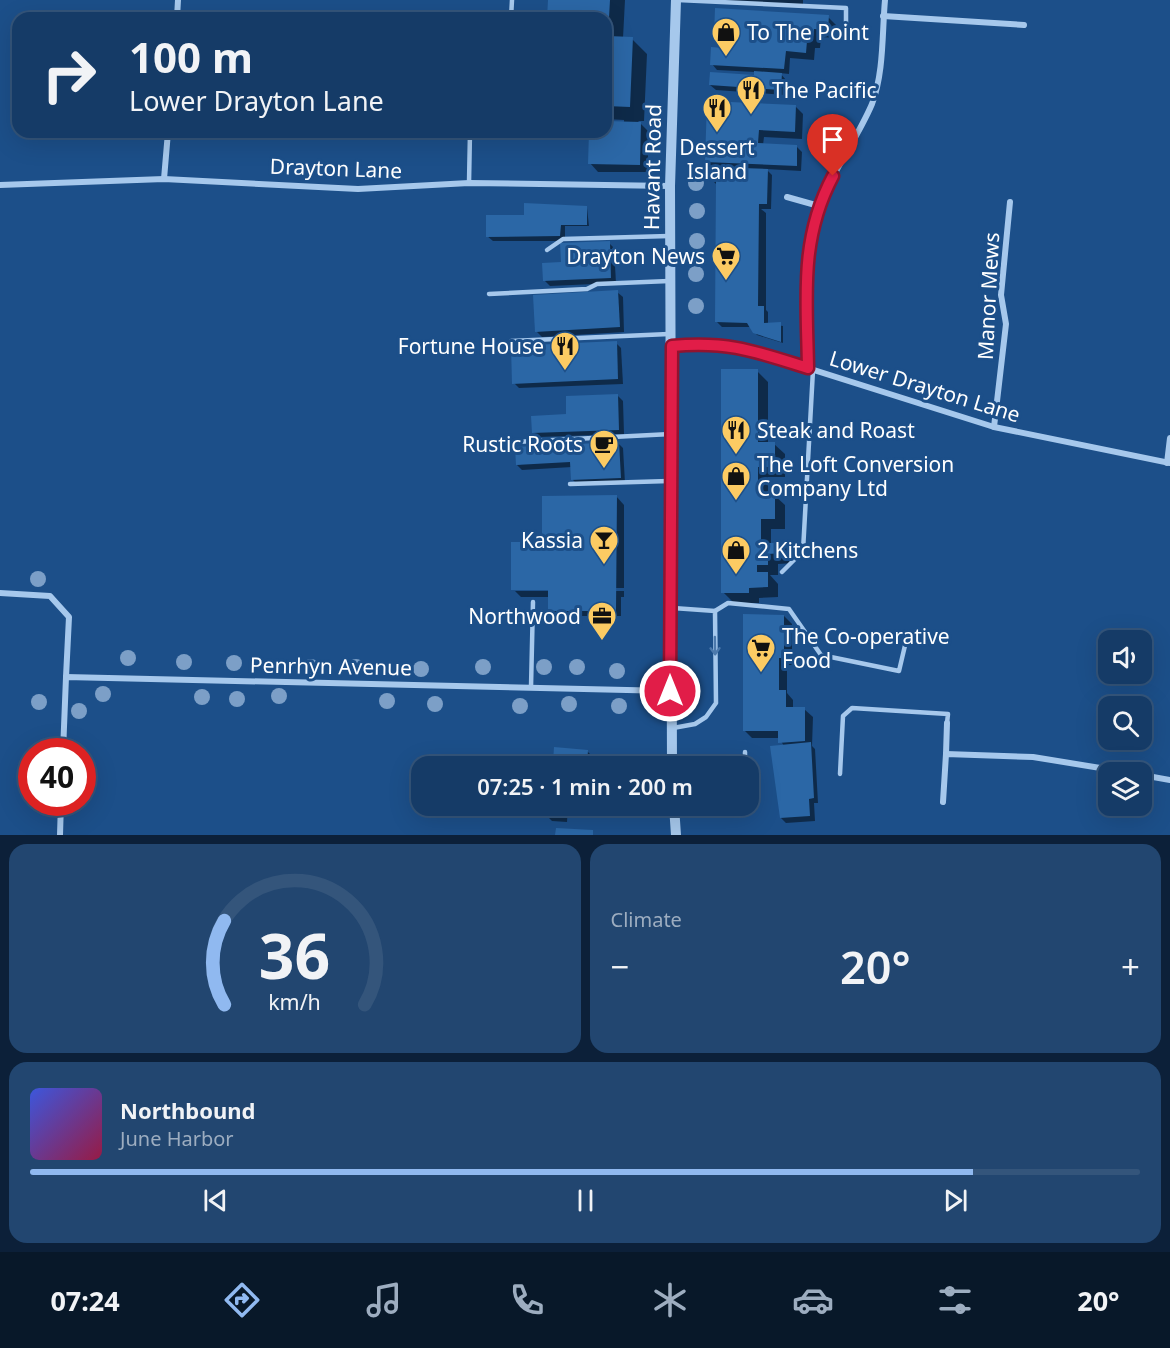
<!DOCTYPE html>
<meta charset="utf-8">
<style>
:root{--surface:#153b67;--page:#224670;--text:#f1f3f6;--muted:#9dadc0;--line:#34557b;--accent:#90b9f0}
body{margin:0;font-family:"Noto Sans",sans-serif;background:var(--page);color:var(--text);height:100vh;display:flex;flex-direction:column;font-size:22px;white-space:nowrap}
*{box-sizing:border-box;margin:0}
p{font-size:20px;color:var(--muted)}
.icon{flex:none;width:33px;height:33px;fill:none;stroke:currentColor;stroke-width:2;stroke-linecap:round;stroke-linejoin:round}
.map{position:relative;height:835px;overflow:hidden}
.sheet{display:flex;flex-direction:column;gap:9px;padding:9px;background:#0c2039;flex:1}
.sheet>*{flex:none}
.guide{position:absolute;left:12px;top:12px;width:600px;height:126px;border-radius:18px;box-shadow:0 6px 24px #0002,0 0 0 2px var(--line);background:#153b67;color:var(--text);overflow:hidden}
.fabs{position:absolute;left:1098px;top:630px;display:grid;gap:12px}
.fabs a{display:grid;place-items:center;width:54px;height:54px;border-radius:12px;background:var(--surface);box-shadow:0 6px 24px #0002,0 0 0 2px var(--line);font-size:30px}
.speed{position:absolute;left:18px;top:738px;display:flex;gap:12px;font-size:30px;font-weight:700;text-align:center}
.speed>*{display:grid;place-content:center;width:78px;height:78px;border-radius:50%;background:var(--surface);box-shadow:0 6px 24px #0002,0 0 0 2px var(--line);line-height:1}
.speed .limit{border:9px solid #d22;background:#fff;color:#111}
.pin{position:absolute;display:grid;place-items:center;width:51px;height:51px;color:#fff;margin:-62px -26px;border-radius:50% 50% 50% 0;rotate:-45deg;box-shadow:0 0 6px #0007}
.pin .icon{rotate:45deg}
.me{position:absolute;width:66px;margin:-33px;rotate:0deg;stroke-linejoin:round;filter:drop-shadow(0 0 4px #0008)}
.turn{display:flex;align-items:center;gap:21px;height:126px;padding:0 18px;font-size:27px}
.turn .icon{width:78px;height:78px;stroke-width:2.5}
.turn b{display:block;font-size:42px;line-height:51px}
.big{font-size:45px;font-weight:600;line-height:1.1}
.sheet .widget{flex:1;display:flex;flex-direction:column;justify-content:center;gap:9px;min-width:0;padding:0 21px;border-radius:18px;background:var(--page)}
.sheet .dial{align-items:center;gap:0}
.dial svg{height:156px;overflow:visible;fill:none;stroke:var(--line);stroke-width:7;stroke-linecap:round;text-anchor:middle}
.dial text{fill:var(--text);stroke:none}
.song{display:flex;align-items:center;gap:18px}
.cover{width:72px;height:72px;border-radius:9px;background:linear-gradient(135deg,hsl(230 70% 55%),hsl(340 70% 35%))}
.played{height:6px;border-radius:3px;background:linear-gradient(90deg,var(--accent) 85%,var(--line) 85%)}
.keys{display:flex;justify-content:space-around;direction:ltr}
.heat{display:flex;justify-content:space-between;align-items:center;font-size:33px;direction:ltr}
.sheet .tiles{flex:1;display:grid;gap:9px;grid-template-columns:1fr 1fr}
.widget:last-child{grid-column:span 2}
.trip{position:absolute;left:411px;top:756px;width:348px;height:60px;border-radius:18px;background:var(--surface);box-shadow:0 6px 24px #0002,0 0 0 2px var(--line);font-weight:600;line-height:60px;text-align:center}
.dock{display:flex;height:96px;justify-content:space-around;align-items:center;background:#081829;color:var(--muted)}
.dock .icon{width:42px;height:42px}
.dock .on{color:var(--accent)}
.dock b{font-size:27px;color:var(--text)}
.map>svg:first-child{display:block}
.shadow{fill:#0007}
.building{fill:#2b67a6}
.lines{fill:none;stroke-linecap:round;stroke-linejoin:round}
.service{stroke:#a6c8ec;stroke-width:4.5}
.minor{stroke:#a6c8ec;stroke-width:6}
.tertiary{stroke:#a6c8ec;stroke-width:10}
.tree{fill:#7c9fc7}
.oneway{stroke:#4c79ac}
.route-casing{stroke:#92132f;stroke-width:15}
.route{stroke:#e11d48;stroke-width:10}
.labels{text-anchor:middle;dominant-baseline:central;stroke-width:6;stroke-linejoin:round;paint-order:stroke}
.poi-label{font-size:21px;fill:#fff;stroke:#1c4f89;text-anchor:start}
.street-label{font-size:21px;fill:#fff;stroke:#1c4f89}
</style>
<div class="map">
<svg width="1170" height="835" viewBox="0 0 1170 835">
<rect width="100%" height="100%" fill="#1c4f89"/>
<g class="shadow">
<polygon points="550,0 625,0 623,38 632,39 647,54 644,121 638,121 648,131 648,172 598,172 590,163 591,132 606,132 606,123 624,123 624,120 606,119 606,18 549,18"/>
<polygon points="720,0 803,0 803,6"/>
<polygon points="828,17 836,25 836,38 821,37 820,48 815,48 814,60 790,58 789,74 780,73 786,80 785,95 716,90 710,85 755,76 755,72 717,70 712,64 727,49 715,36"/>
<polygon points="795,106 803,114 802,139 764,137 763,145 797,147 802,152 801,171 766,169 772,175 771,209 761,209 766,213 766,310 768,312 768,324 783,326 783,343 757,335 751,327 722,327 717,322 717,185 713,181 711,167 706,162"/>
<polygon points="587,208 589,226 565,226 565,241 493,241 487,236 526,216"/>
<polygon points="609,243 614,248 616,283 550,286 545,281 562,264"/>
<polygon points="617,292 623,297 624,332 542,337 537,332"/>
<polygon points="616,343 621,348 623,384 519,388 514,383"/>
<polygon points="757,371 768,382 768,444 774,444 785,454 785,477 768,477 768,495 774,495 785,505 785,529 771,529 771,544 783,544 794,555 794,563 778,564 778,575 770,575 778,584 778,597 759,598 759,603 734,603 723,592"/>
<polygon points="618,396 623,401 624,434 539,437 533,432"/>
<polygon points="618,443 623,448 625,483 578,485 573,480 572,467 522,470 517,465"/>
<polygon points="616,496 624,505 624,588 513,588 544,543"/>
<polygon points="515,591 624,591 624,597 621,597 621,616 554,616 549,611 549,597 521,597"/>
<polygon points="784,616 792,624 792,665 787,665 787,693 793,700 793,709 804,709 813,717 812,746 815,749 818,803 814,803 815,821 786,823 781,818 784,746 779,738 752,738 744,730"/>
<polygon points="587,751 592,756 592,766 550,766 550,763"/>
<polygon points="547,806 568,806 567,822 552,821 547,816"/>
</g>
<g class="building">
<polygon points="548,0 610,0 608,36 633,37 630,107 606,106 606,18 547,18"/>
<polygon points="715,8 829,15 828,30 814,29 813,41 807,41 806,53 786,51 784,69 710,65 711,47 723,48 723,37 714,36"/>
<polygon points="754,71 782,73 781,90 709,85 710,72 754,75"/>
<polygon points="707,101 796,105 795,132 759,130 758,143 797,145 797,166 705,162"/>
<polygon points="606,121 641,122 640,165 588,164 589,132 606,132"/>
<polygon points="711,167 768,169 767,204 759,204 758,306 764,306 764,323 781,322 781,342 753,333 747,323 715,322 716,181 711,181"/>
<polygon points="524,203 587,206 587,225 561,225 560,236 486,237 486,215 524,215"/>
<polygon points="610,241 611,278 543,281 542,263 561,262 560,243"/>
<polygon points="618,290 620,327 535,332 533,295"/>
<polygon points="617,341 618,379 512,384 511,346"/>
<polygon points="721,369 758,369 758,442 775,442 775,467 758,467 758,493 775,493 775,519 761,519 761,543 784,543 784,553 768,554 768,565 757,565 757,572 768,572 768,587 749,588 749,593 721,593"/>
<polygon points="618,394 619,430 532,433 531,416 566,414 566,396"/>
<polygon points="619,442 621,478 571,480 570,462 516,465 515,447"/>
<polygon points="617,495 616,611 548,611 548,590 511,590 511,542 542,542 542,496"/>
<polygon points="743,614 784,615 784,658 779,658 779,690 786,690 786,707 805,707 805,741 778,743 778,731 743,731"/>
<polygon points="811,742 814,798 809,799 810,816 780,818 770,746"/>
<polygon points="554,747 588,750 587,766 549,766 549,762 553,762"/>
<polygon points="546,806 563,806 562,817 545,816"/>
<polygon points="556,828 593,830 593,835 555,835"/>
</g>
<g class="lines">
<g class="service">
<polyline points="678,0 846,8 846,28"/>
<polyline points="511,18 512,0"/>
<polyline points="469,183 470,132"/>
<polyline points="547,250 563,239 669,236"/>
<polyline points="489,294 587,289 597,284 669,281"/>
<polyline points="511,341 669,334"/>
<polyline points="512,444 515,442 671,434"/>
<polyline points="570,484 669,481"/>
<polyline points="782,572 803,551 813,370"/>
<polyline points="673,608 715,611 716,703 706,717 695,724 673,728"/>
<polyline points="715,611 728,603 789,609 821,655 899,671 907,637"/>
<polyline points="531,687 533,602"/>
<polyline points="745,752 745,766"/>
<polyline points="840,774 843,716 852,708 948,714 947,723"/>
<polyline points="747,806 748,812"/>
</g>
<g class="minor">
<polyline points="883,16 1024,25"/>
<polyline points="177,18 178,0"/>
<polyline points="164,179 168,132"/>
<polyline points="0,185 164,179 358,189 469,183 670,186"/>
<polyline points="787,197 819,206"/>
<polyline points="672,346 708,343 741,347 994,427 1170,463"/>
<path d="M808 368C807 323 799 271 812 227 824 182 854 146 872 104 884 73 882 33 885 0"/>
<polyline points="994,427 1006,324 1001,295 1010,202"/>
<polyline points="1167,463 1170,438"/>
<polyline points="0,593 50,596 69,617 66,677"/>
<polyline points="63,752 66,677 670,691"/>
<polyline points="946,754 947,723"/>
<polyline points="1142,775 1170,780"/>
<polyline points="943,802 946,754 1033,757 1125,772"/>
<polyline points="60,835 61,802"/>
</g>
<g class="tertiary">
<polyline points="672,766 670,186 676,0"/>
<polyline points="674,806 676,835"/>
</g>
</g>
<g class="tree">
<circle cx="696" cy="183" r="8"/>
<circle cx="697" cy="211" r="8"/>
<circle cx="697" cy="241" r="8"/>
<circle cx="696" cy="274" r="8"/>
<circle cx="696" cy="306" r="8"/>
<circle cx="38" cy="579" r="8"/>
<circle cx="128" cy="658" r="8"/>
<circle cx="184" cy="662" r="8"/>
<circle cx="234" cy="663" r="8"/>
<circle cx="311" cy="667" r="8"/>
<circle cx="356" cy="667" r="8"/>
<circle cx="483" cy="667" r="8"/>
<circle cx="544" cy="667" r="8"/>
<circle cx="577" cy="667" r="8"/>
<circle cx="421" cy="669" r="8"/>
<circle cx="617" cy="671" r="8"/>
<circle cx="103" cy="694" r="8"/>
<circle cx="279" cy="696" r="8"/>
<circle cx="202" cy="697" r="8"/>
<circle cx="237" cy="699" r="8"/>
<circle cx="387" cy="701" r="8"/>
<circle cx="39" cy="702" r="8"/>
<circle cx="435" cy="704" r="8"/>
<circle cx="569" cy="704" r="8"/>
<circle cx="520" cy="706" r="8"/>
<circle cx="619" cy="706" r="8"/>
<circle cx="79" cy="711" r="8"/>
</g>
<defs><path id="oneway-shaft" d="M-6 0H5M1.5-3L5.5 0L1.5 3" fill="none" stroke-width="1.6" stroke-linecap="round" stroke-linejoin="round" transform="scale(1.5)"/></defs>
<use class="oneway" href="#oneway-shaft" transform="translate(715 646) rotate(89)"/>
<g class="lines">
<g class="route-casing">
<path id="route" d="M670 691 672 346C729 341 754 351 808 368 807 299 799 240 833 176"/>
</g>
<use href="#route" class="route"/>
</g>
<defs>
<g id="shop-pin" transform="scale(1.5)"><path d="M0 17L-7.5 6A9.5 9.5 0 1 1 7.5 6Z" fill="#fccb63" stroke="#1c4f89"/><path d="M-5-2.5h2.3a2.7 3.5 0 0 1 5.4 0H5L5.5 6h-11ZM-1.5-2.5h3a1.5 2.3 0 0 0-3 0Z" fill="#111"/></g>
<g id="restaurant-pin" transform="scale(1.5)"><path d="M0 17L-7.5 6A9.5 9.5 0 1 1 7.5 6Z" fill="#fccb63" stroke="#1c4f89"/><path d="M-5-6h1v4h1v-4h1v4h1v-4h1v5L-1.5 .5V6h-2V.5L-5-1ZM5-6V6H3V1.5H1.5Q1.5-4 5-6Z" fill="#111"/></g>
<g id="supermarket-pin" transform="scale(1.5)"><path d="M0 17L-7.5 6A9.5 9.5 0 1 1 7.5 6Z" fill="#fccb63" stroke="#1c4f89"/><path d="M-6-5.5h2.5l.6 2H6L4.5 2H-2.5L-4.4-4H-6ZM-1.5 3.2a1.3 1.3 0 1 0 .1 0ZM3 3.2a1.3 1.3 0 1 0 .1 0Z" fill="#111"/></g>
<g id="cafe-pin" transform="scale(1.5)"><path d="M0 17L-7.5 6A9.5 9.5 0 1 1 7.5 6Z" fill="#fccb63" stroke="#1c4f89"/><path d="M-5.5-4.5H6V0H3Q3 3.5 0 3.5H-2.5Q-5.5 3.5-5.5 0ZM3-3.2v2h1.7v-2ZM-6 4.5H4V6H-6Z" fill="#111"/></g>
<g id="bar-pin" transform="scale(1.5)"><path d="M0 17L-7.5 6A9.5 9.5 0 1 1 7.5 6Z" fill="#fccb63" stroke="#1c4f89"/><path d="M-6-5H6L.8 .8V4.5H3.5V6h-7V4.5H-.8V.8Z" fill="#111"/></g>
<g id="office-pin" transform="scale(1.5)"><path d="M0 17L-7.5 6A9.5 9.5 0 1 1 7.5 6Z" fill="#fccb63" stroke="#1c4f89"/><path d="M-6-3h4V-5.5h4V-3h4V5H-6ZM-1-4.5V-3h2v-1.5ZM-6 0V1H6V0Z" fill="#111"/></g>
</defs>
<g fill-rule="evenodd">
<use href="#shop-pin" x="726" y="32"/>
<use href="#restaurant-pin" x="751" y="90"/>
<use href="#restaurant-pin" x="717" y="108"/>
<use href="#supermarket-pin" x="726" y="256"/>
<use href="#restaurant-pin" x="565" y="346"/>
<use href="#restaurant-pin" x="736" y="430"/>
<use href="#cafe-pin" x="604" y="444"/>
<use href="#shop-pin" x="736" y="476"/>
<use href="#bar-pin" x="604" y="540"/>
<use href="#shop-pin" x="736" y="550"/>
<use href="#office-pin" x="602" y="616"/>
<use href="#supermarket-pin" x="761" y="648"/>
</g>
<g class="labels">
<g class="poi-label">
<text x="747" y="32">To The Point</text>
<text x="772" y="90">The Pacific</text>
<text x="717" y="147" text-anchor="middle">Dessert<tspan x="717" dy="24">Island</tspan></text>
<text x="705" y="256" text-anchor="end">Drayton News</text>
<text x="544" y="346" text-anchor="end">Fortune House</text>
<text x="757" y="430">Steak and Roast</text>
<text x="583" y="444" text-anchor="end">Rustic Roots</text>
<text x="757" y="464">The Loft Conversion<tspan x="757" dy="24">Company Ltd</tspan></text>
<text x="583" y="540" text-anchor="end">Kassia</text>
<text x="757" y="550">2 Kitchens</text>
<text x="581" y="616" text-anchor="end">Northwood</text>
<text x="782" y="636">The Co-operative<tspan x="782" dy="24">Food</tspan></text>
</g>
<g class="street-label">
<text transform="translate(652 167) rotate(-89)">Havant Road</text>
<text transform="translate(336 168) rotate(2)">Drayton Lane</text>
<text transform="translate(988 296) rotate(-87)">Manor Mews</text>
<text transform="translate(925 386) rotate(17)">Lower Drayton Lane</text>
<text transform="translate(331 666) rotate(1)">Penrhyn Avenue</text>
</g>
</g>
</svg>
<div class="fabs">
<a><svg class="icon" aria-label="sound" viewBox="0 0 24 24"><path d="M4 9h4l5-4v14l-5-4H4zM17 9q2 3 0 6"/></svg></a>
<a><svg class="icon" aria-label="search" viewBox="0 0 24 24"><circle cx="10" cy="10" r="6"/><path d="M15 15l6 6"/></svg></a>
<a><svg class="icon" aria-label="layers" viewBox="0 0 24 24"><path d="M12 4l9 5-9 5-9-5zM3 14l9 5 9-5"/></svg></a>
</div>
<div class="speed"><div class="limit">40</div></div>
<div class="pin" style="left:833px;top:176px;background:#d93025"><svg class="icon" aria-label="arrive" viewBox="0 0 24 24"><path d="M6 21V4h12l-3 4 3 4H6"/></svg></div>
<svg class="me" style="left:670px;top:691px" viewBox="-20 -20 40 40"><circle r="17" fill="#e11d48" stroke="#fff" stroke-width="3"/><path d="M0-11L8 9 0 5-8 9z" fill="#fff"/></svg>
<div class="trip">07:25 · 1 min · 200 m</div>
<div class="guide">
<div class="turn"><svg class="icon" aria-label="right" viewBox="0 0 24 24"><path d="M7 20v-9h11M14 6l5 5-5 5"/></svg><div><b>100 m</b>Lower Drayton Lane</div></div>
</div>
</div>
<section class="sheet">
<div class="tiles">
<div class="widget dial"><svg viewBox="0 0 100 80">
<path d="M14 69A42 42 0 1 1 86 69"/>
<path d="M14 69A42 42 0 0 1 14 26" stroke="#90b9f0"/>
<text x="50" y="56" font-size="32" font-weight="700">36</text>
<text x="50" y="72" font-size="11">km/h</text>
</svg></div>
<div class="widget"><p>Climate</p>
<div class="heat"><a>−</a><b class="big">20°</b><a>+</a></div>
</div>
<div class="widget">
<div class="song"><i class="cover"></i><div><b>Northbound</b><p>June Harbor</p></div></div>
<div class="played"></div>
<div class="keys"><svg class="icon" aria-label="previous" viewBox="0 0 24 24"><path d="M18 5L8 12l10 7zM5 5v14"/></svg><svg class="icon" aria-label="pause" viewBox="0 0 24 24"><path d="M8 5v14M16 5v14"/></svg><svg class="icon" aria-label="next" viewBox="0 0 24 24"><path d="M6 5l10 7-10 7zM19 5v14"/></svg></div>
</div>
</div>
</section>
<nav class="dock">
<b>07:24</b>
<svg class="icon on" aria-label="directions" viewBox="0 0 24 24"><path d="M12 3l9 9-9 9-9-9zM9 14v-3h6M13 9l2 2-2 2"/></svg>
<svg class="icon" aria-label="music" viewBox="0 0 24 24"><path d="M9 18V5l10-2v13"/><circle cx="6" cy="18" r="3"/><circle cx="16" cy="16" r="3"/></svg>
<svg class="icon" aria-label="phone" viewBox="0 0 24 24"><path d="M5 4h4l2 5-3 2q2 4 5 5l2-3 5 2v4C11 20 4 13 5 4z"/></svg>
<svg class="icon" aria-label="climate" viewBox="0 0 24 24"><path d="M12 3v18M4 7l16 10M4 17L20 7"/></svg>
<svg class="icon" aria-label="car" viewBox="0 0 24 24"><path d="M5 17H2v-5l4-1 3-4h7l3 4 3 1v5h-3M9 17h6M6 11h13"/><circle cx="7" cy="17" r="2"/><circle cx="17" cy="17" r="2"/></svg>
<svg class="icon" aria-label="filters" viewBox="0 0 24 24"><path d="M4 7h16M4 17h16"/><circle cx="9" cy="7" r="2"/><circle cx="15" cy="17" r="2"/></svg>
<b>20°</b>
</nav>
